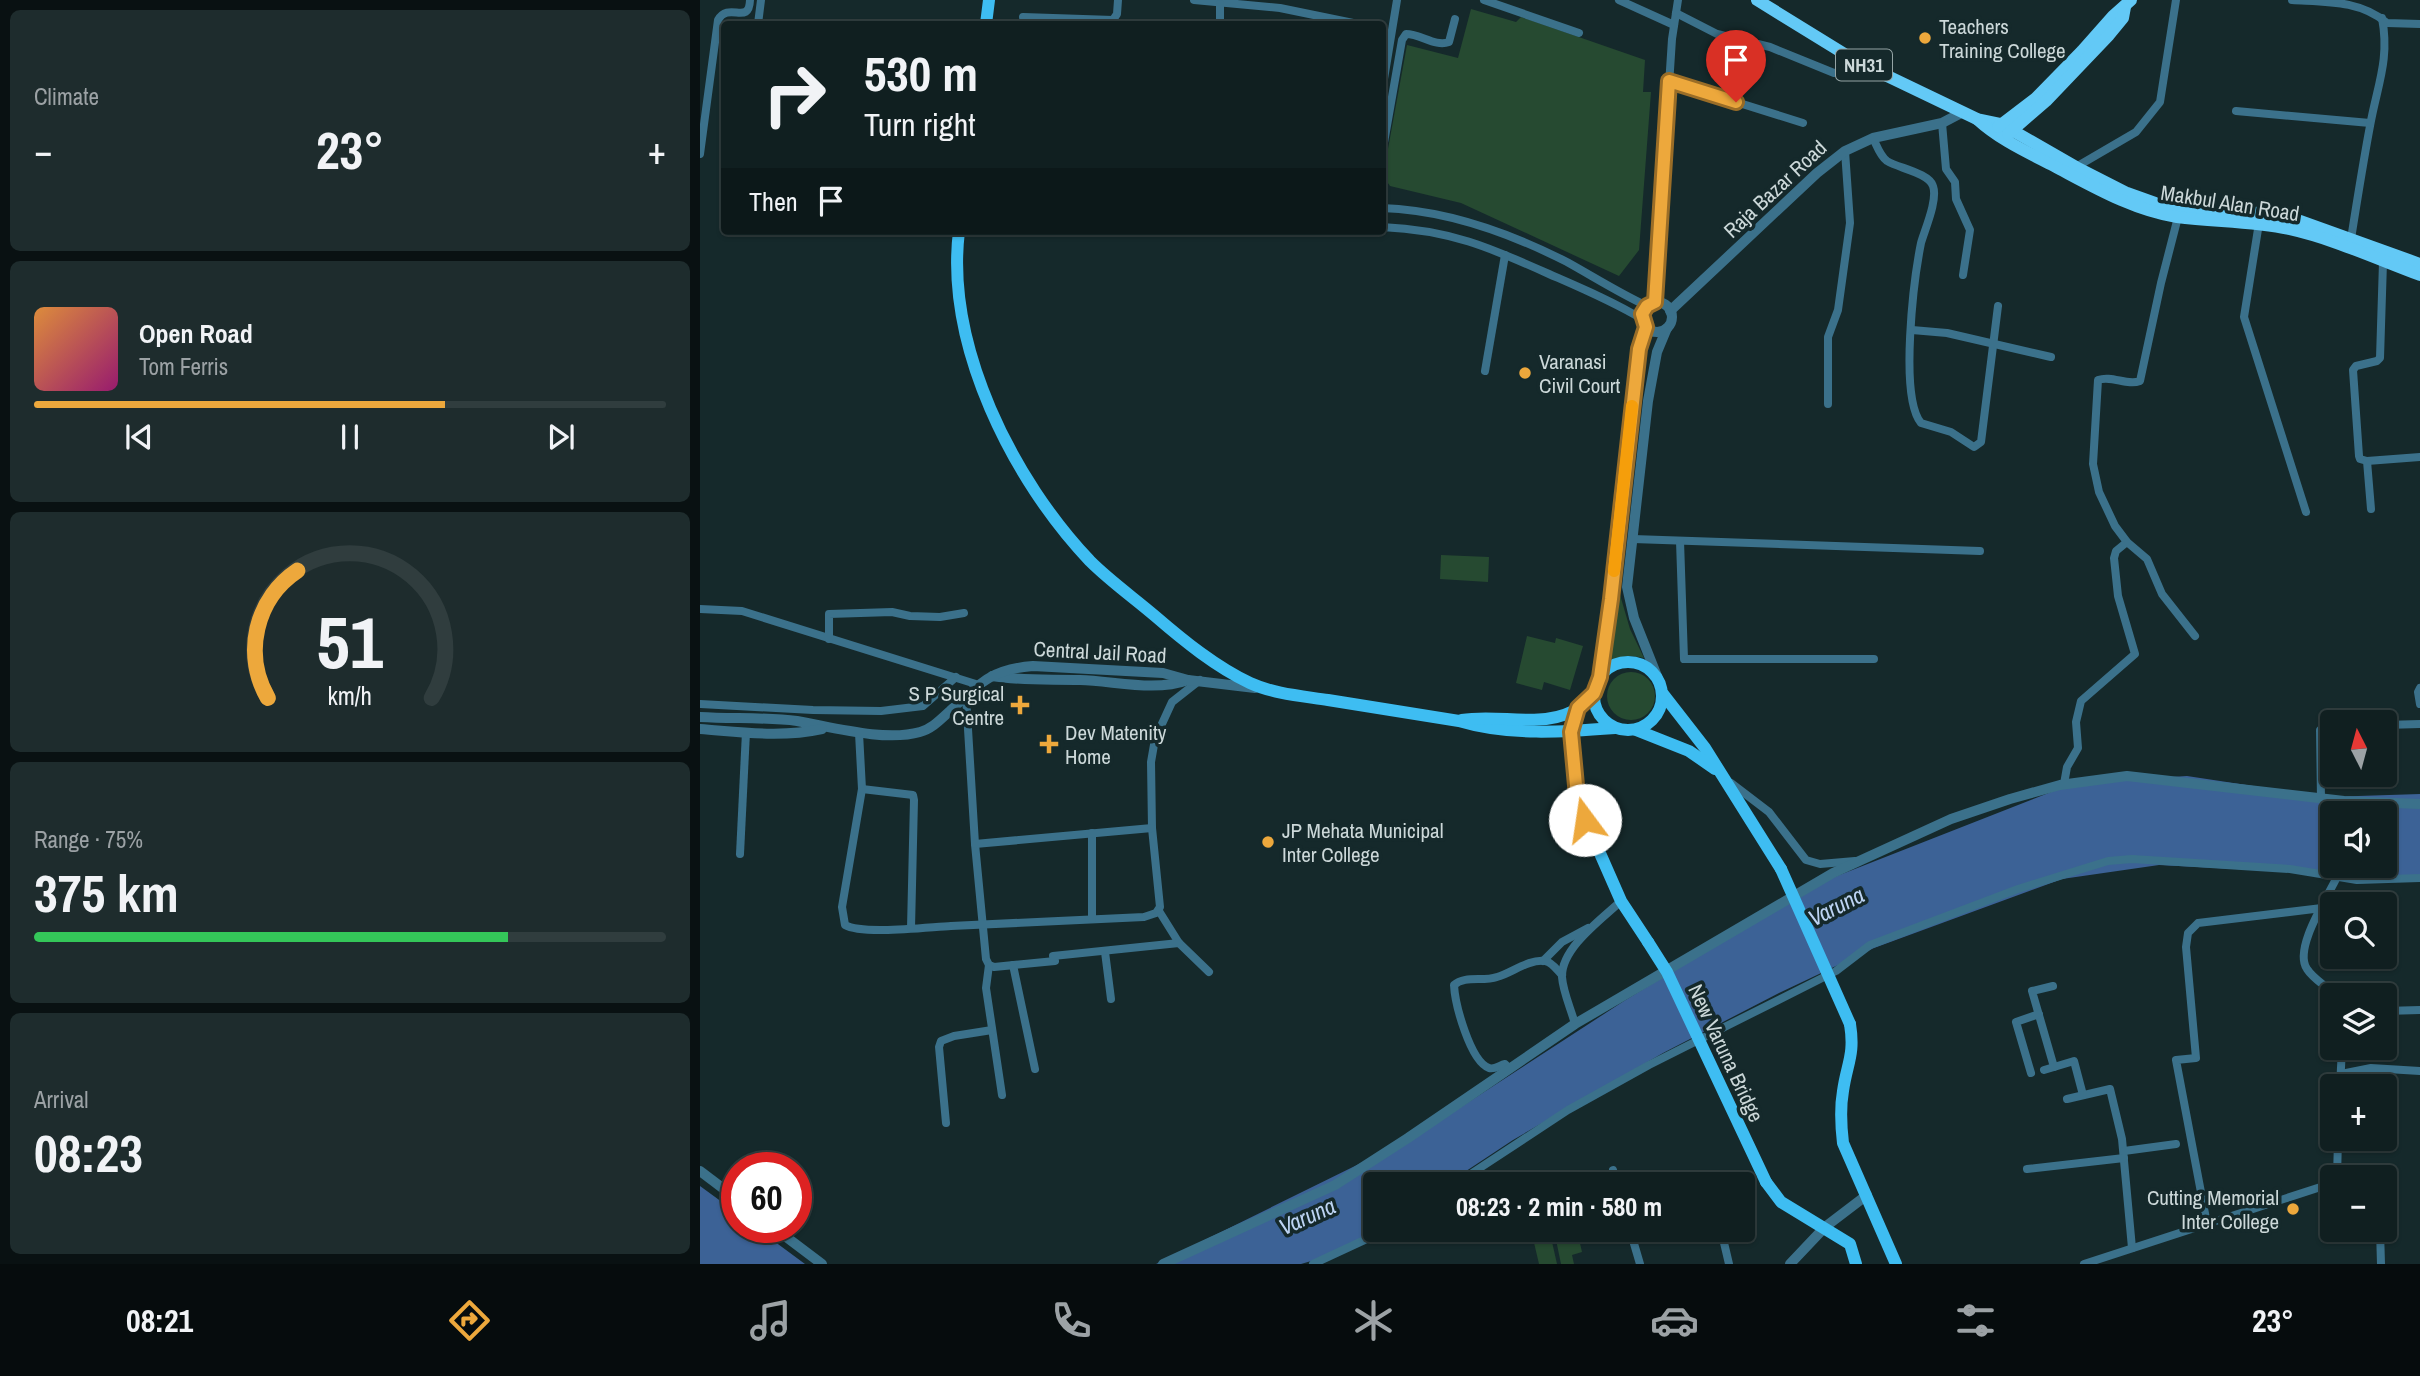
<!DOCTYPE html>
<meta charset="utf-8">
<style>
:root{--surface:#101f20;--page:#1e2c2d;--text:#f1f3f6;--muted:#9ca2a5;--line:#303d3e;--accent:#eda83c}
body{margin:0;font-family:"Archivo Narrow",sans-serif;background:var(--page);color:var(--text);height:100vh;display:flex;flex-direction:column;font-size:26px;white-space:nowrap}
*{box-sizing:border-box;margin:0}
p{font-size:23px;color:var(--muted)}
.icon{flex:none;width:38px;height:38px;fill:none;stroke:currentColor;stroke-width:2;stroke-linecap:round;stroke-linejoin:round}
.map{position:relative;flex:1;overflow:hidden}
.side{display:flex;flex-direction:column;gap:10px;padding:10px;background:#091112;width:700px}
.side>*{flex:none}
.hud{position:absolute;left:21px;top:21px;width:665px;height:214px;border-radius:7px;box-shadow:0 2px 5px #0004,0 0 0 2px var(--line);background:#101f20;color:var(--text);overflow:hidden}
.needle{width:46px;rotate:354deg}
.fabs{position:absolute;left:1620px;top:710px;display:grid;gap:14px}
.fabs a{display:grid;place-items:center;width:77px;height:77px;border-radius:7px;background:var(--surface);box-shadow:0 2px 5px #0004,0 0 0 2px var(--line);font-size:35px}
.speed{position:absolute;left:21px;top:1152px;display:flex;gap:14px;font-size:35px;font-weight:700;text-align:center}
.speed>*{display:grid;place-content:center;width:91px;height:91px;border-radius:50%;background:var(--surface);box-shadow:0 2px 5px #0004,0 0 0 2px var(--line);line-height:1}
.speed .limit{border:10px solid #d22;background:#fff;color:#111}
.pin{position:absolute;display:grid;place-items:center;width:60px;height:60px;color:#fff;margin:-72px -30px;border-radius:50% 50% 50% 0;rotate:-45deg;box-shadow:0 0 7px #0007}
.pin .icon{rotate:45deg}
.me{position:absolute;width:77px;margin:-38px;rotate:346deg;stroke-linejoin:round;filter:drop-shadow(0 0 5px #0008)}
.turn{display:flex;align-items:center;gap:24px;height:147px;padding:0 28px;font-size:32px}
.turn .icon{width:91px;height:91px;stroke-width:2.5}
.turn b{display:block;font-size:49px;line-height:60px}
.then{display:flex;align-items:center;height:66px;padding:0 28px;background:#0003;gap:14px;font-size:26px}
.big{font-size:52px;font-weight:700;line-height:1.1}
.side .tile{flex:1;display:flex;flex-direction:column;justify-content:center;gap:10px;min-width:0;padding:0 24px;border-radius:10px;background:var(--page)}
.side .dial{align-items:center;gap:0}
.dial svg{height:182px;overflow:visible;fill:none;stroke:var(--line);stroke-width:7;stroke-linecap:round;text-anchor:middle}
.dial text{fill:var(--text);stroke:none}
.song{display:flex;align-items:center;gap:21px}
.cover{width:84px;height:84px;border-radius:10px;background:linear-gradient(135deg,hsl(30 70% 55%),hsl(320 70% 35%))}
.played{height:7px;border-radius:4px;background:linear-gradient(90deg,var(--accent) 65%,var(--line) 65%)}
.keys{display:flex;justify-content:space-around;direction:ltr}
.heat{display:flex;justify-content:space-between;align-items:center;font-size:38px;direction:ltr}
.charge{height:10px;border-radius:5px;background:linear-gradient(90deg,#34c759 75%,var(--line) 0)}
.trip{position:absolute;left:663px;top:1172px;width:392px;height:70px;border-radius:7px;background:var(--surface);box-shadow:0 2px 5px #0004,0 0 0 2px var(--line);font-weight:700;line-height:70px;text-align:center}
.tab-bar{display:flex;height:112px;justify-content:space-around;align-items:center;background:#060c0d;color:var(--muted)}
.tab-bar .icon{width:49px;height:49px}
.tab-bar .on{color:var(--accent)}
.tab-bar b{font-size:32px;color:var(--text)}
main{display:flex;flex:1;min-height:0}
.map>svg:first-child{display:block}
.green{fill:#264a31}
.water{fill:#3c6296;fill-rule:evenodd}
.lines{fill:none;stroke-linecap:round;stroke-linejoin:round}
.minor{stroke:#3b718b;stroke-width:8}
.tertiary{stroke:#3b718b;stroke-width:10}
.primary{stroke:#3ebdf2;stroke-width:12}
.trunk{stroke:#63c9f6;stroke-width:12}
.primary-bridge{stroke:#3ebdf2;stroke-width:12}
.route-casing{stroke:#9a6d27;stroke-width:18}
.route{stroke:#eda83c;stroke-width:12}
.slow{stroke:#f59e0b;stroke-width:12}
.poi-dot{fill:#eda83c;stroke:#15292b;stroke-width:2.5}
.labels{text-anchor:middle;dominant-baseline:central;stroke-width:7;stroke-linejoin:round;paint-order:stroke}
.shield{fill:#15292b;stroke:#95a4a5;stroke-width:2}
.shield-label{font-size:19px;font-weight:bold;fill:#ccd8d9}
.poi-label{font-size:21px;fill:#ccd8d9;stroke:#15292b;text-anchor:start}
.street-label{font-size:21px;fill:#ccd8d9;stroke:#15292b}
.water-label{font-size:23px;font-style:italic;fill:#bdd4f3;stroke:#15292b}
</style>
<main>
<section class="side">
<div class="tile"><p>Climate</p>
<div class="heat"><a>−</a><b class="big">23°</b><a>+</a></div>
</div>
<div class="tile">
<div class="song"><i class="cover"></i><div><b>Open Road</b><p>Tom Ferris</p></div></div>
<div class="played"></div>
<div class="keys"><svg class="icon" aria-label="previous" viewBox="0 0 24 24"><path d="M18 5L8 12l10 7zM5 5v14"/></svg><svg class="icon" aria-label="pause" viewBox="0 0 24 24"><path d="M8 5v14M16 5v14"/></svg><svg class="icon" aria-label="next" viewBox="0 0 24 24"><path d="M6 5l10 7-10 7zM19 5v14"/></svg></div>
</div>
<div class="tile dial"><svg viewBox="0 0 100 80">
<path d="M14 69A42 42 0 1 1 86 69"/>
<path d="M14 69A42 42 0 0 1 27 13" stroke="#eda83c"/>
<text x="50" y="56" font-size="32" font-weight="700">51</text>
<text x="50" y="72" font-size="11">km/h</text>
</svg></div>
<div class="tile"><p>Range · 75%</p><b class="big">375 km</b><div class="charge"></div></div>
<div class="tile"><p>Arrival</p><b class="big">08:23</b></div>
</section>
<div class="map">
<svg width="1720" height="1264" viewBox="0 0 1720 1264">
<rect width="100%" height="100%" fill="#15292b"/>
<g class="green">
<polygon points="771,9 816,22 821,17 945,60 943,92 951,92 939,250 919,276 761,203 690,186 683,176 707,45 758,58"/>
<polygon points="741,555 789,557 788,582 740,579"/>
<path d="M918 588 930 629 944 658C930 655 922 656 909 662Z"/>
<polygon points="827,636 855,643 856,638 883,646 870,690 844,682 842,690 816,683"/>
<circle cx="931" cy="696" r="24"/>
<polygon points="877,1230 882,1252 872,1255 874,1264 861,1264 854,1230"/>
<polygon points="846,1231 850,1233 857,1264 839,1264 832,1234"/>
</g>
<g class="water">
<path d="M1487 776 1627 797 1720 794V875H1648L1459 865 1362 879 1174 948 1079 993 963 1053 813 1140 745 1185H676V1230H679L618 1259 601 1264H456L718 1135 924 1001 1114 885 1374 783ZM1633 814H1685V866H1633Z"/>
<polygon points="0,1186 37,1213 37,1227 55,1227 105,1264 0,1264"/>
</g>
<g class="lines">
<g class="minor">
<polyline points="494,0 580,8 658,24"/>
<polyline points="784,0 879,33"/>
<polyline points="919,0 974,25"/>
<path d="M1592 0C1626 2 1660 0 1687 23L1720 24"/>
<polyline points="520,4 520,24"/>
<polyline points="976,13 1017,34 1070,47 1134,73 1143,72 1156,61"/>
<polyline points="323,17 413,20 417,14 418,0"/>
<polyline points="58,24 61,0"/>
<polyline points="969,81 1103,123"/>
<polyline points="682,91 697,0"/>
<polyline points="1536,111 1670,123"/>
<polyline points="1242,123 1246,169 1255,182 1256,199 1270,230 1263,275"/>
<path d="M1173 138C1177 146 1180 156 1187 161 1198 168 1229 173 1233 186 1238 200 1225 229 1221 243 1214 278 1199 396 1221 423L1251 432 1274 447 1281 442 1298 306"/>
<path d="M0 154 18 20C29 1 49 26 50 0"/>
<path d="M682 154 702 40 706 34C721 34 735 47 749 42L755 19"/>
<polyline points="1376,167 1436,132 1460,102 1476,0"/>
<path d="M682 208C747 210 810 233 867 262 894 277 919 293 947 306"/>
<path d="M1478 217 1461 283 1440 381C1427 386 1412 375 1398 380L1393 464 1399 492 1415 526 1427 542 1447 559 1462 594 1495 636"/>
<polyline points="1559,223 1544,317 1606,512"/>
<path d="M682 227C750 230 789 247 849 274 881 288 912 301 942 319"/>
<path d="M1651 239C1657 201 1663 163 1670 126 1677 86 1690 60 1682 18"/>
<polyline points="1683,262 1680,358 1677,361 1656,366 1653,370 1659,456 1660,459 1667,461 1720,457"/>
<polyline points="955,302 972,39 978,0"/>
<polyline points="1212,330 1247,333 1351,357"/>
<polyline points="785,371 805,255"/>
<polyline points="1128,404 1128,337 1138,310 1150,223 1145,151"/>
<polyline points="1667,461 1671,509"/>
<polyline points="933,539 1280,551"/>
<polyline points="980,541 984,659 1174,659"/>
<polyline points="0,609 42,611 279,685"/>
<polyline points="129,639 129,614 192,612 210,616 240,617 264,613"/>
<polyline points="1720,688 1718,692 1720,704"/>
<polyline points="266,696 275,844 286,959 289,965 294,967 355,961"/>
<polyline points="0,704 113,710 181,711 223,706 256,677"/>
<polyline points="1685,725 1720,724"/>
<path d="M159 733 162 789 142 907 145 925C162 935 229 927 251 926 315 923 380 920 444 917L456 913 460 907 452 828 451 762 455 739 472 702 500 680"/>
<polyline points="1031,783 1069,812 1106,860 1120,864 1155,861"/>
<polyline points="1364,784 1367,767 1378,748 1376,722 1381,701 1435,654 1418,596 1414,558 1416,551 1427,542"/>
<polyline points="162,789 213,795 214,800 211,928"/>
<polyline points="1621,799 1620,730 1625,725 1633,725"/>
<polyline points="392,833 392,919"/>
<polyline points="275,844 452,828"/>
<polyline points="40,854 46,732"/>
<polyline points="459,911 479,943 509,972"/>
<polyline points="405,952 411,999"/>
<polyline points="353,956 479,943"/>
<polyline points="843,961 862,942 888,928"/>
<polyline points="289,965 286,988 302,1095"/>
<polyline points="313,965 335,1069"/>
<polyline points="1353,986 1332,991 1354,1067"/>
<path d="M1636 996C1627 986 1614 980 1607 969 1593 949 1627 898 1637 877"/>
<polyline points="1685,1011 1720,1010"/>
<path d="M875 1024C871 1009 863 992 862 977 861 948 902 919 921 901"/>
<path d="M810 1069 805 1064C800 1065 794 1070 789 1068 770 1061 755 1004 754 985 765 975 783 982 797 977 812 973 828 959 845 961 852 962 858 971 862 975"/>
<polyline points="1344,1070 1374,1061 1383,1095"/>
<polyline points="1331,1073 1316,1022 1339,1014"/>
<polyline points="1641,1074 1671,1068 1720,1071"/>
<polyline points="1640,1087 1642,1048"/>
<polyline points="1367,1099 1410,1089 1422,1139 1432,1248"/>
<polyline points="246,1123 239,1047 241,1041 254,1036 292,1030"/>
<polyline points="1424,1151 1476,1144"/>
<polyline points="1327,1169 1424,1158"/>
<polyline points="913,1170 917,1185"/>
<polyline points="1007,1174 1009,1185"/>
<polyline points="1637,1178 1638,1139"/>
<polyline points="754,1185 868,1110 949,1065 1136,971 1170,945 1318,889 1408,861 1432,859 1590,869 1657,880 1720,878"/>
<polyline points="1507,1224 1476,1060 1496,1058 1486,947 1488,933 1498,923 1622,908"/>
<polyline points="930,1230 940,1264"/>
<polyline points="1021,1230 1029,1264"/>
<polyline points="1680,1230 1681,1264"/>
<polyline points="613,1264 686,1230"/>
<polyline points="1384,1264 1633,1183"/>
</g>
<g class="tertiary">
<circle cx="957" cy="317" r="15"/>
<polyline points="970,311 1117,173 1145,151 1173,138 1242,123 1263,112"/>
<path d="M292 676C321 681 350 679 380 680 415 681 455 692 488 680"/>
<polyline points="900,677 911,599 939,349 946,327"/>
<polyline points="959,681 934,618 927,587 948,401 957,352 967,328"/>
<path d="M0 717C32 719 66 717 97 721 132 727 185 742 220 732 232 729 241 719 250 711 279 684 291 669 333 666L463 673 488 680 555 688"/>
<path d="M0 729C41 732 81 738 122 729"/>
<polyline points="0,1171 37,1199"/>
<polyline points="73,1227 122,1264"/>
<polyline points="463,1264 635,1185 708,1138 875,1024 1133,873 1251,819 1310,799 1360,785 1427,776 1644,801 1720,804"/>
<polyline points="1090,1264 1125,1227 1167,1195"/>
</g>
<g class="primary">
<polyline points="286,24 289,0"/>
<path d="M259 231C245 346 313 480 390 561 410 581 434 598 455 616 484 641 516 667 550 683 574 694 602 696 628 700 671 707 715 714 759 721 809 736 863 732 915 728"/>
<circle cx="928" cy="696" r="34"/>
<polyline points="963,694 1005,748 1081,869"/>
<polyline points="878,708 871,732 877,796 881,810 921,901 948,942"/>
<path d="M762 720C800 713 848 731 881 706"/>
<polyline points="936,730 989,751 1015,769"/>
<path d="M1150 1024C1155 1055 1147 1063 1143 1091 1140 1108 1141 1126 1143 1143L1196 1264"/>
<polyline points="1066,1182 1081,1202 1150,1244 1156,1264"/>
</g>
<g class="trunk">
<polyline points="1057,0 1156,61 1277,119 1301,124 1376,167 1427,193 1455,203 1480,209 1561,213 1600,221 1720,264"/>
<path d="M1277 119C1300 140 1327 152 1354 166 1394 187 1433 210 1477 217 1515 222 1552 221 1589 229 1634 239 1677 259 1720 275"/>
<polyline points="1298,127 1336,98 1382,51 1413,16 1431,0"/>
<polyline points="1308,134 1346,101 1409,35 1423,18 1425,7"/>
</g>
<g class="primary-bridge">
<polyline points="1081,869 1150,1024"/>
<polyline points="948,942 967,972 1066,1182"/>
</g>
</g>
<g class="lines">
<g class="route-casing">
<polyline id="route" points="885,820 877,796 871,732 878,708 894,693 900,677 911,599 939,349 946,327 942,314 947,306 955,302 969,81 1036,102"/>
</g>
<use href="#route" class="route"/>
<polyline class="slow" points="914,571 932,406"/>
</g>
<g class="poi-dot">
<circle cx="1225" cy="38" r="7"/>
<circle cx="825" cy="373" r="7"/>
<path d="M316.5 694.5h7v7h7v7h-7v7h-7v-7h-7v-7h7z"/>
<path d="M345.5 733.5h7v7h7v7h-7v7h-7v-7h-7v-7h7z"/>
<circle cx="568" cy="842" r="7"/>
<circle cx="1593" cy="1209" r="7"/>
</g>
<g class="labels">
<rect class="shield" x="1136" y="49.5" width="56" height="31" rx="5"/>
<g class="shield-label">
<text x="1164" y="65">NH31</text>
</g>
<g class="poi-label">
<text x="1239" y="26">Teachers<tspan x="1239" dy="24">Training College</tspan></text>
<text x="839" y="361">Varanasi<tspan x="839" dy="24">Civil Court</tspan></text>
<text x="304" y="693" text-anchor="end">S P Surgical<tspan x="304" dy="24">Centre</tspan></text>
<text x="365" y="732">Dev Matenity<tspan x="365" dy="24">Home</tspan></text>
<text x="582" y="830">JP Mehata Municipal<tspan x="582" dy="24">Inter College</tspan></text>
<text x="1579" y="1197" text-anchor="end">Cutting Memorial<tspan x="1579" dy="24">Inter College</tspan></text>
</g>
<g class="street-label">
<text transform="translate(1075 189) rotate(-43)">Raja Bazar Road</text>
<text transform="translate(1530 203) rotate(9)">Makbul Alan Road</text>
<text transform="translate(400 652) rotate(3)">Central Jail Road</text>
<text transform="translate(1026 1053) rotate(65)">New Varuna Bridge</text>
</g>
<g class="water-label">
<text transform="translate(1136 906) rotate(-27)">Varuna</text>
<text transform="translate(607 1216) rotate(-24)">Varuna</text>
</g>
</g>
</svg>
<div class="fabs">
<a><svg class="needle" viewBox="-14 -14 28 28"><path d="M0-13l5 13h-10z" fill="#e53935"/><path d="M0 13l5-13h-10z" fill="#9ca2a5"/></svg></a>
<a><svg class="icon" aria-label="sound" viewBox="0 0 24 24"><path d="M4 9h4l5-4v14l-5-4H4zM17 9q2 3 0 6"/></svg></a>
<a><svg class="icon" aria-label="search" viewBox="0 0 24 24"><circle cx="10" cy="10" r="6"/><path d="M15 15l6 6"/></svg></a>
<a><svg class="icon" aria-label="layers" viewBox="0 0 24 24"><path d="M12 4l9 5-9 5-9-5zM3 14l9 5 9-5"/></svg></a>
<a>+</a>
<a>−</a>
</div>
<div class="speed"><div class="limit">60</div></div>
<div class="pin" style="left:1036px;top:102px;background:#d93025"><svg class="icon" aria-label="arrive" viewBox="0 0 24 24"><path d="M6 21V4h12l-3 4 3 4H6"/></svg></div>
<svg class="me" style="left:885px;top:820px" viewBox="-20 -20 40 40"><circle r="19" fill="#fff"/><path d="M0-13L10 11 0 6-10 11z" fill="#eda83c"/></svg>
<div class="trip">08:23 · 2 min · 580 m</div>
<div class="hud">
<div class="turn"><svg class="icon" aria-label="right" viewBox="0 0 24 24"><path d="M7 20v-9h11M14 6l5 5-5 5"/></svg><div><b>530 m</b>Turn right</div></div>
<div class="then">Then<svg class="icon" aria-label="arrive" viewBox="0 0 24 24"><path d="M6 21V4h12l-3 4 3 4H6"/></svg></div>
</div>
</div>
</main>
<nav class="tab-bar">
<b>08:21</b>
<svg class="icon on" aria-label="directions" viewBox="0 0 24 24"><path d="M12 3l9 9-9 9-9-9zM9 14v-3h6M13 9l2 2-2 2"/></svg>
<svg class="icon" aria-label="music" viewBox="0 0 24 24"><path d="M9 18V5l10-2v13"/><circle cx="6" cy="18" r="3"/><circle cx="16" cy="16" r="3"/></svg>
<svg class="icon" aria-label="phone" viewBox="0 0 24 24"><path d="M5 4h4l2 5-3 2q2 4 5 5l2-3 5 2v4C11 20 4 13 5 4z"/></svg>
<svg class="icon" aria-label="climate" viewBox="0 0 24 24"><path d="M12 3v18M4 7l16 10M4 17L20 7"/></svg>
<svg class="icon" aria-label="car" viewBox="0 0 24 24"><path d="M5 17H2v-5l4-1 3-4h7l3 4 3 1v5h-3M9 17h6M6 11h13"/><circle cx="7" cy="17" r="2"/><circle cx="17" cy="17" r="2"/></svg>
<svg class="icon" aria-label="filters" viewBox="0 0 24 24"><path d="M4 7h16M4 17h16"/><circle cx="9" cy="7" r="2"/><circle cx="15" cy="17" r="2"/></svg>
<b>23°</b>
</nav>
